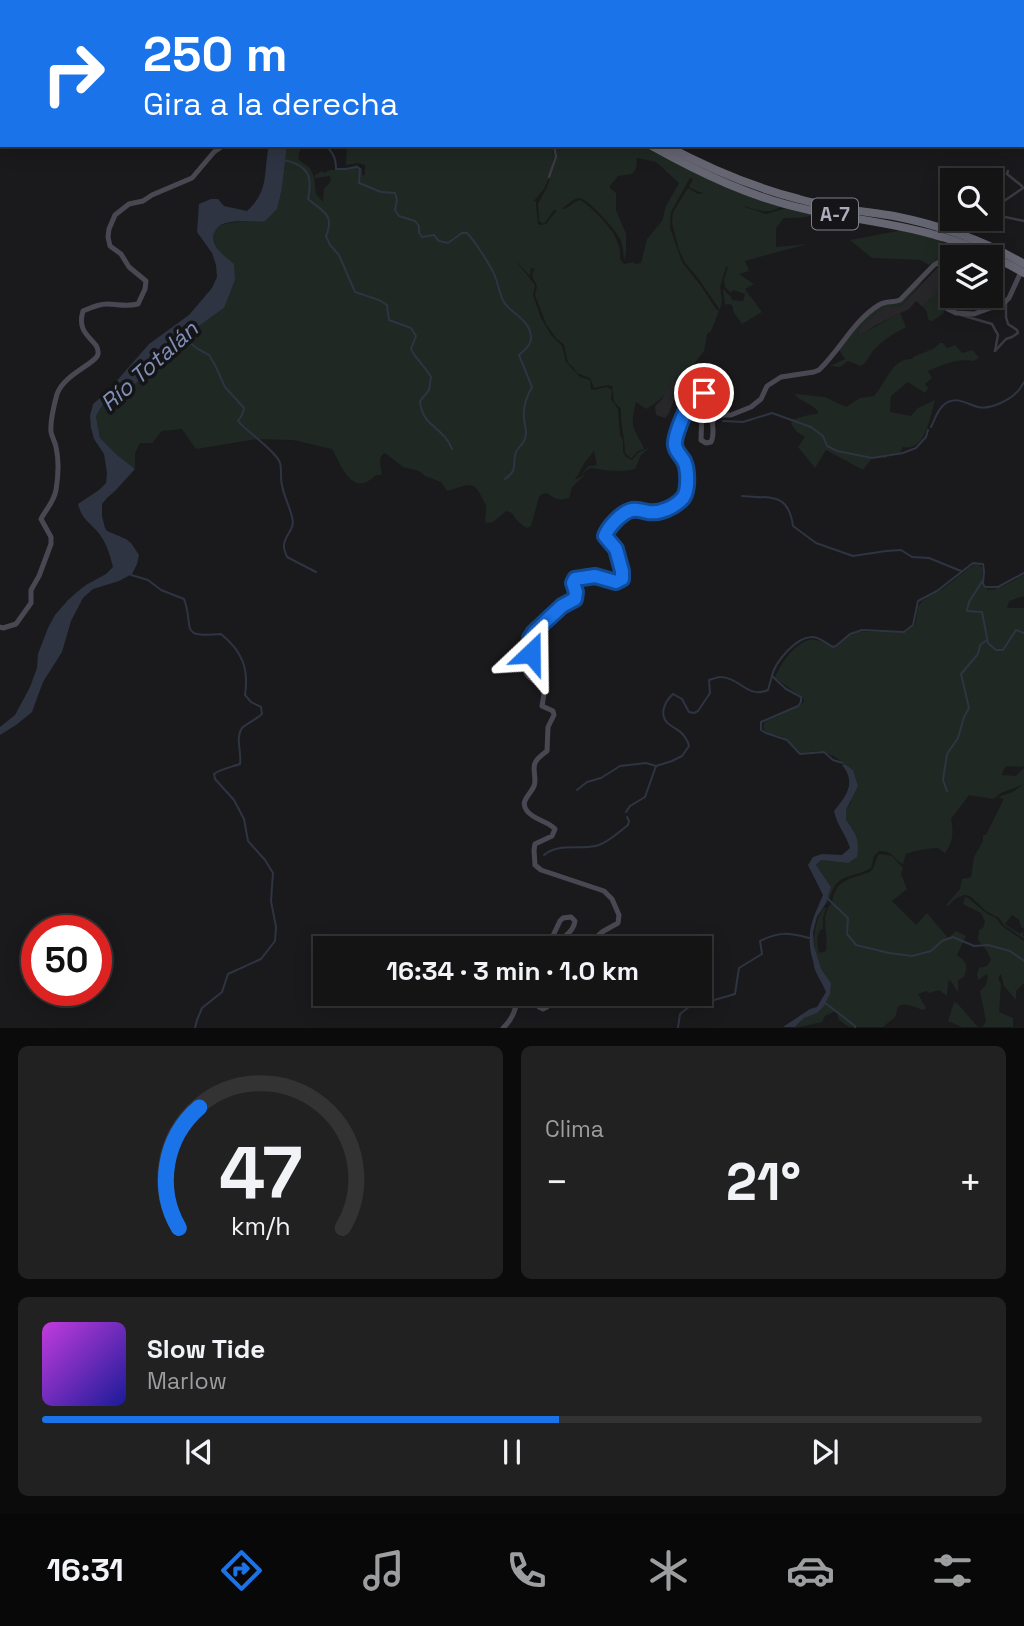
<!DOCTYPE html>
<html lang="es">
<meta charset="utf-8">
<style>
:root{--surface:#141415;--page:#212122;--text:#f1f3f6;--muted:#9d9ea0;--line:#333334;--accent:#1a73e8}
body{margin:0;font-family:"Space Grotesk",sans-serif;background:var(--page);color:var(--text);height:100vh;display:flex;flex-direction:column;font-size:26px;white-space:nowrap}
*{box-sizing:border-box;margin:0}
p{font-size:23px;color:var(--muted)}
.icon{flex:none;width:38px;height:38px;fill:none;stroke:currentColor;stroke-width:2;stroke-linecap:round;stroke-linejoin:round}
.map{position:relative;height:1028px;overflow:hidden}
.panel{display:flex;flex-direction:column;gap:18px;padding:18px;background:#0b0b0c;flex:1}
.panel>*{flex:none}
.banner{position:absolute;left:0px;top:0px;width:1026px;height:147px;box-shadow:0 4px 18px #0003,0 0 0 2px var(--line);background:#1a73e8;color:#fff;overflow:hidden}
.tools{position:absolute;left:940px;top:168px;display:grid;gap:14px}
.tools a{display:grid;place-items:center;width:63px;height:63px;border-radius:0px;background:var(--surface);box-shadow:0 4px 18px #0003,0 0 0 2px var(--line);font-size:35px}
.speed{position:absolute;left:21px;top:915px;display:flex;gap:14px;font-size:35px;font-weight:700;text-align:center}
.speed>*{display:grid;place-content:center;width:91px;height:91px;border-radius:50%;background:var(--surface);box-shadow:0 4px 18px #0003,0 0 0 2px var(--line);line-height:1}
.speed .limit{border:10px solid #d22;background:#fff;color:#111}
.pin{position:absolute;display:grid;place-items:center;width:60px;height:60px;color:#fff;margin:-30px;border:4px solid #fff;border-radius:50%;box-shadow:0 2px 7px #0007}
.me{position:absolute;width:77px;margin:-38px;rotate:23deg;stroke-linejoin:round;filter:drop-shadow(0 0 5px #0008)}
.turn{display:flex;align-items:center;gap:24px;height:147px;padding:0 28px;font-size:32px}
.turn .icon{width:91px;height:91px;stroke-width:2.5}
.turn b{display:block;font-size:49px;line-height:60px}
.big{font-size:52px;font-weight:800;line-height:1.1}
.panel .tile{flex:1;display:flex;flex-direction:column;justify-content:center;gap:10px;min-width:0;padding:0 24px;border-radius:10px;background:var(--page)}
.panel .dial{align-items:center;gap:0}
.dial svg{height:182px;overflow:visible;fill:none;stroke:var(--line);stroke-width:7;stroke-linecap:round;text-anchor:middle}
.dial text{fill:var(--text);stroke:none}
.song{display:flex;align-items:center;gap:21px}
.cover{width:84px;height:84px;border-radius:10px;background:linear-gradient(135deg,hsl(290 70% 55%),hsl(240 70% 35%))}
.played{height:7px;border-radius:4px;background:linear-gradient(90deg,var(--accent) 55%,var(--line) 55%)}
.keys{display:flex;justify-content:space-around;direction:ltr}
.heat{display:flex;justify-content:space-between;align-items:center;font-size:38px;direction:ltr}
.panel .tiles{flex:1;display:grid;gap:18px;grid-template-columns:1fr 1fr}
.tile:last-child{grid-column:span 2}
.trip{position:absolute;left:313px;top:936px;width:399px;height:70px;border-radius:0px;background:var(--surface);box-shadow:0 4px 18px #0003,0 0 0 2px var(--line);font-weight:800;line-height:70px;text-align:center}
.dock{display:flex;height:112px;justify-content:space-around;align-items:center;background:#080808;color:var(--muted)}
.dock .icon{width:49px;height:49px}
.dock .on{color:var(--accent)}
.dock b{font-size:32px;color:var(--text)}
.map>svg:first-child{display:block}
.built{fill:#272629}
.green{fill:#1f2823;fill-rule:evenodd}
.water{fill:#2e3442}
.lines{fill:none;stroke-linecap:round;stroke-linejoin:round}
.stream{stroke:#2e3442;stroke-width:2}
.street{stroke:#3b3a42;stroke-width:2.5}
.secondary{stroke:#494852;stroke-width:5}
.highway{stroke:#666673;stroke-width:8}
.route-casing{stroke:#114b97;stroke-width:18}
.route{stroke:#1a73e8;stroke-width:12}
.labels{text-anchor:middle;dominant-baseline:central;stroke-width:7;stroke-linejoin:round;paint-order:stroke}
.shield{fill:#151517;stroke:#7f7f8a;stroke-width:2}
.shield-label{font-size:19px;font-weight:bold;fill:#acacbc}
.water-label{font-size:23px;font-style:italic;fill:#818fb9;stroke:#151517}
</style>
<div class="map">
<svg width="1024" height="1028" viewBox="0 0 1024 1028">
<rect width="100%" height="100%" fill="#1a1a1c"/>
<g class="built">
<polygon points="952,261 952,295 946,291 941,292 929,300 923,307 916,301 909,309 876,325 858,337 859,328 886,305 896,307 902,305 942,263"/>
<polygon points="673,376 675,376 674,381 680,384 669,413 665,418 656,415 655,406 662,399"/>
</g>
<g class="green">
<path d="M287 145 294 146V147L300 146 301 147 298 157 299 160 310 168 314 177 316 194 323 202 324 189 331 181 330 176 315 178V175L322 171 324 173 330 170H344L345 168 357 165 362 169V175H365V165L358 163 346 165 347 145H552L554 156 549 178 544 189 533 202 536 201V204L538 224 540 225 546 224 557 210H554L544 224 539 221 538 204 547 187 557 159 555 145H645L691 170 743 194 782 207C774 210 767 213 758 210 752 209 747 206 742 206L766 214 787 208 812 215C802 219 795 217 784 218L776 228V247L807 244 745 261 749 271 739 274 754 284 745 289 762 312 742 324 734 313 732 305 728 304 725 305 723 289 731 297 732 300 743 301 745 294 733 290 731 293 725 287 724 279 728 267H726L720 287 722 300 720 310 698 278 685 263 679 250 672 223 673 212 688 188 698 194 704 193 699 192 689 187 693 179 690 178 671 212 670 228 682 262 701 286 716 309 719 311 711 331 707 334 704 351 686 374 682 375 679 382 680 384 674 381 675 377 673 376C668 393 661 401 646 409L636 402C634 411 630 423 636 433 639 439 642 443 644 449L637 452 632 458H630L625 453C625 438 620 424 621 409L614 402 612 386 608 385 594 388 590 378 577 373 573 367 568 363 564 345 556 338 546 324 535 295 537 287C535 280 529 275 535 269L531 268 530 276 515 260 535 285 533 295 541 318 551 335 562 346 566 362 580 377 590 380 591 389 594 390 607 387 612 390 611 399 618 409 620 435 623 440V452L626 457 632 460 638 453 650 447 641 455 635 469C619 473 606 470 590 468L581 475 589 466 597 465 594 451 585 462 575 480 586 474 572 487 569 498C560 501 554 499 547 493L542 494 539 497 531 526 527 528C520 524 516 520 512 513L506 511 493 522 486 523C484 517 487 513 486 506 485 503 483 499 481 496 472 477 463 488 447 491L441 482 425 476 419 471 403 467 385 453C377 457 381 467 382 475H376C352 499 342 466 332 449L293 440 257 439 196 449 182 429 162 431 152 443H140L135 453V469L116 454 100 438 96 416 102 406 142 379 178 341 224 308 217 248C202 219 238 222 255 222L282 188ZM637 158 656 162 679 183 666 206 662 221 647 239 641 263 636 264 633 262 624 264 620 259C623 237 601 217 585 203L580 200C572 202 569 209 561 209 565 207 574 198 579 198 588 198 615 230 619 237 623 244 623 252 624 260L626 252V234L616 210V193L609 187 618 176 632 174 636 169Z"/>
<polygon points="903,230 941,240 949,257 940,258 929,265 920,260 872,258 850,240"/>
<path d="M924 281 902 305 896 307 886 306 859 328 858 336 900 313 906 327C893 334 881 341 872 352 868 358 867 362 861 366L848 361 840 367 830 366 845 359 838 349 864 319 884 304 898 303 915 287Z"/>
<polygon points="939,290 941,292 948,292 952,296 968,296 964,300 948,301 944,302 943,306 944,313 932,321 928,320 927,312 923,307"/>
<path d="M940 343H943L947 348 955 345 962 353 973 350 979 358 973 361C957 358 943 365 928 371L932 378 925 384 928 388 925 393 908 382 891 396 890 412 911 416 918 408 935 400C930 416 926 452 903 447L899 454 886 455V458L873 457 863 470 826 450 815 468 798 447 805 437 797 432 791 424 792 420C797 418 811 414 817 414L818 411C812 404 802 402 795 395L796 394 825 397 846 407 860 398 874 396C886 383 892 358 912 359L915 356 933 349Z"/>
<path d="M974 564H979L983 569C982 573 981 582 983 586 989 597 1016 579 1024 575V596L1009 601 1007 608H1024V766L1022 767 1007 766 1003 770 1002 775 1016 776 1024 768V783L1022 785 1024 784V929L1021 927 1019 920 1012 915 1005 924 1020 934 1023 931 1024 939 1004 925 999 918 986 911 970 896 964 895 955 899 948 906 946 905 960 889 962 879 971 877 974 857 983 841V835H986L1004 799 998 797 1013 792 1022 785 1001 793 993 799 969 795 951 819C954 832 953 843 945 853L938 848C930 848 912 851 906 854L903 864C891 858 896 852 879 851L874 856 871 868C862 874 846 875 839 881 831 887 832 899 825 905L831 887 816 865 821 860 848 863 854 830 845 820 846 810 851 802 853 770C836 757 824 746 802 754L783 737 765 732 763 726 765 722 802 704 804 701 802 697 775 678C780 664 799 636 816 640 825 641 829 648 838 646 843 639 849 635 857 632H906L915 625 918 607 922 601 944 588Z"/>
<path d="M881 854 892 856 903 868 901 874 907 889 892 901 916 925 927 913 948 938 956 931 966 936 957 955C967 962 968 966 964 977L958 980V992L950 980 948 982 947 996 939 990 929 993 926 991 918 994 926 1008 923 1010C916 1008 904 1001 898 1007 897 1008 896 1016 895 1017L883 1027H849L839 1020 836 1011 825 1016 822 1022 795 1028C798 1025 800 1022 803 1019 810 1013 819 1013 825 1004 828 999 832 989 830 983 829 978 823 974 821 970 811 949 812 926 824 907L826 908 823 918V929H821C816 937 817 944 819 953L826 951C829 935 819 915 832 903 835 879 851 879 870 872L873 869 878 855Z"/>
<polygon points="965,897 968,898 986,913 996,918 1002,926 1024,941 1024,983 1016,991 1016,1000 1004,986 1001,974 998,978 1001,984 999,1012 1013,1018 1013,1027 982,1027 986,1021 980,991 986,985 988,977 987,974 978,980 977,974 979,968 987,966 991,960 987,951 978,940 979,930 983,928 985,922 981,913 963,904"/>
<polygon points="954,1002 957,1003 978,1027 962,1027 948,1021"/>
</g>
<g class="water">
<path d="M269 145H287L282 188 277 209 265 221C253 223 238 219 226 223 221 224 216 228 214 233 210 247 225 256 234 264L235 280 224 308 178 341 142 379 102 406 96 416 100 438 116 454 135 469 115 491 107 498 102 504V516L105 528 107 531 126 539 131 543 139 555 137 564 132 574 119 581 93 589 83 598 71 621 62 652 43 682 32 712 16 725 0 735V727L15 715 30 687 37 668 38 654 48 628 55 615 68 600 77 592 86 585 106 574 113 567C110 555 106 541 97 531 88 521 82 519 78 504L99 490 106 483 107 473 104 454 94 439 91 428 90 416 93 404 107 392 149 344 189 315 212 288 217 277 216 265 212 253 197 232 199 204 211 199H218L224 206 247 211C270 190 263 173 269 145Z"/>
<path d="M845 764 853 770 858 786 846 810V820C856 833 860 840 857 857L848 863 821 860 816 865 831 887 826 903 817 917 813 932 814 946 821 969 831 983 830 994 824 1006 817 1013 804 1018 795 1027H783L810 1009 817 1007 826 992C823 984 819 979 816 972 814 969 814 965 813 961 805 932 812 921 823 895L808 865 813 857 822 854 842 855 850 848C846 834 837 826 834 811 846 796 857 783 842 765Z"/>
</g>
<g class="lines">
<g class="stream">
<path d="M326 145C333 154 336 157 336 169H346L357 167 360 169 359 183 381 192 395 193 397 200 395 210 399 216 415 221 419 226V233L422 237 434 235 439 241 448 243 462 233H467C475 241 493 269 496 279 499 287 500 298 506 305 515 315 531 322 531 338 531 346 524 350 519 355L532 387C526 397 523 407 524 419 525 426 528 434 524 441 521 447 516 448 515 455 513 468 517 470 505 479"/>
<path d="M284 160C308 165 313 176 308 199 323 212 335 214 326 236L330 245 339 255 355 292 379 300 387 305 389 320 411 328 416 336 411 349C417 361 425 366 431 377L429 390 420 401C422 427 443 426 452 449"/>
<path d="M185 335 190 343 198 349 209 355 215 365 225 387 244 408 242 415 238 421C246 431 277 452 280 463 282 470 280 479 282 485 284 497 290 507 292 517 296 531 283 535 284 547 284 550 286 554 287 557L316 572"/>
<polyline points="723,421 743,422 772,413 811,427 823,436 827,446 837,451 872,458 903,453 916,448 926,437 928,430"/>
<path d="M931 427C935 419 938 408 946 403 957 396 967 404 978 407 990 410 1010 400 1018 391 1021 388 1022 385 1024 382"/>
<path d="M742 496C770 499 788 491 793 526L816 543 853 556 886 551 901 550 912 557 929 558 961 571"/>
<path d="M131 575 148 580 161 590 184 599C195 628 177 638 221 634 242 651 249 668 245 695L251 702 261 707 262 714C258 718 245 725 242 728 235 738 242 753 240 764 232 767 220 769 214 774L215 779 234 800 244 819 248 841 265 860 273 873 271 901 276 927 275 941 261 959 228 974 222 992 202 1008 197 1020 195 1028"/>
<polyline points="983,580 969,602 967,611 982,612 988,643 996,650 1003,650 1016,630 1024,633"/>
<path d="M843 763 833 760 824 752 800 754 787 740 766 733 761 730V722L798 706 801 702V697L786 689 772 676C775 662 796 637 812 637 820 637 825 643 833 647L836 646 850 634 862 630 904 632 913 625 918 601 937 591 973 563 983 564 984 571 983 584 985 587H998L1024 573"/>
<path d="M577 790 587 782 601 778 620 766 646 763 656 766 672 761 682 756 689 746C688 741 687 740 684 736 680 730 675 729 670 725 658 717 664 702 673 694L682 699 689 712 694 713 698 711 710 693 709 680C712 679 718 677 720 677 740 677 747 699 768 690L772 676"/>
<polyline points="947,791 943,780 947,754 958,738 964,717 969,708 961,674 978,654 980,645 987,640"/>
<polyline points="626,812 630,806 645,797 656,766"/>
<path d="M544 855C559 842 582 851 599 845 610 841 619 832 628 825L629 821 627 817"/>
<polyline points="827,898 848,918 847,934 856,945 889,953 912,956 931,951 942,941 953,937 974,946 988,945 1010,951 1024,961"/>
<polyline points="824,1002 855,1026 855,1028"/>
<path d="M678 1028 680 1014 694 1003 714 1000 735 994 739 968 762 954 760 941C780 931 789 933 809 938"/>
</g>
<g class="street">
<polyline points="588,0 590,2"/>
<polyline points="716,0 718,2"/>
<polyline points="773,0 775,2"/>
<polyline points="912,0 919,1 923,0"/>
<polyline points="735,2 737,0"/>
<polyline points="874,2 876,0"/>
<polyline points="940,2 941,0"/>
<polyline points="949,2 949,0"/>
<polyline points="968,2 969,0"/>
<polyline points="976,2 977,0"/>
<polyline points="1000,2 1001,0"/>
<polyline points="1007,147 1007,145"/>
<polyline points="549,177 556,157 554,145"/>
<polyline points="990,199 1001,203 1003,215"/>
<polyline points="1001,203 1023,188 1022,186 1007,174 1008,171"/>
<polyline points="990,210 996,215 1024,221"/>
<polyline points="961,315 992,324 998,335 995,351"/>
<polyline points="995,351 1006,339 1012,337 1018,333 1017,330 1008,324 1006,317 1006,302"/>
</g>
<g class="secondary">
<polyline points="313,2 314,0"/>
<polyline points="971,296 965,301 948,303 946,308 956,313 974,314 1004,303 1009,298 1020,274"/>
<path d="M0 627 3 628 16 624 31 603V590L39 576 51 544V537L41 519C46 509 54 502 56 490 58 478 59 460 56 447 55 442 52 437 51 432 50 421 54 405 57 394 64 374 97 363 98 354 100 339 75 337 83 311 90 308 98 304 107 304 118 304 126 307 138 304L145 289 146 281 129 267 121 254 110 246 108 237 109 229 115 215 129 204 143 201 152 195 192 178 214 152 224 145"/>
<path d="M547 948 560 921 563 918 571 917 575 921C574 933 560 937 556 948"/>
<path d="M577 948 592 941 602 932 618 923 619 915 612 899 604 891 541 870 535 865 534 850 535 844 552 836 555 829C548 821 534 820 527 811 519 801 531 794 534 786 537 778 532 770 535 763 537 758 543 754 547 751L548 727 554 715 553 711 542 706 544 694 542 687C531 677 525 679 523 661 536 645 529 653 531 636L562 605 575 599 576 592 573 583 575 579 595 576 616 582 622 579V571L616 549 605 536C609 525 622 514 633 510L655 513 661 512 681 500 685 495 687 490 686 468 674 446 675 440 688 405 691 401 714 389 720 391 724 395V400C719 405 710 403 703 406L702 411 701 440 706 443 711 442C716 433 710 424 714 415H731L751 407 761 399 767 386 781 377 814 372 819 370C841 349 853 321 879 305 886 300 893 303 900 300L934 265 941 261 952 258"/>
<polyline points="539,994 537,1002 539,1007 543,1009 547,1007 552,994"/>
<path d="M503 1028C514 1018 516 1007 519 994"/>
</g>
<g class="highway">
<polyline points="268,0 270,2"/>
<polyline points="277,0 278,2"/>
<path d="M650 145C700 173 752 198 809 210 851 219 894 223 935 235 967 243 996 257 1024 273"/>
<path d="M665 145C708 168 752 187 799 199 830 208 862 211 894 216 939 225 985 241 1024 264"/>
</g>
</g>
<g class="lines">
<g class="route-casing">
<path id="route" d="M531 653 533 646 530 638 534 632 562 606 575 599 576 592 573 583 575 579 595 576 616 582 622 579V571L616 549 605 536C608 527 622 512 632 510 638 509 643 511 648 512 660 514 675 507 683 498 689 490 688 469 684 461 680 454 674 450 675 442 676 430 684 416 688 405L691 401 704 393"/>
</g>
<use href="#route" class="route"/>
</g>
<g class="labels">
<rect class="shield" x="812" y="198.5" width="46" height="31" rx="5"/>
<g class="shield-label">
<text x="835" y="214">A-7</text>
</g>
<g class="water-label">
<text transform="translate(149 366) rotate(-42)">Río Totalán</text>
</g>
</g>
</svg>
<div class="tools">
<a><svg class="icon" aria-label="search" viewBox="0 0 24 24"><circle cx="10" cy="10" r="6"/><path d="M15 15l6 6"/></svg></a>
<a><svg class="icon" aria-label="layers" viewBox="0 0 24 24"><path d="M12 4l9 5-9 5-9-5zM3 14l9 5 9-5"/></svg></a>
</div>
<div class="speed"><div class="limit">50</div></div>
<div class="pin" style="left:704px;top:393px;background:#d93025"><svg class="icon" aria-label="arrive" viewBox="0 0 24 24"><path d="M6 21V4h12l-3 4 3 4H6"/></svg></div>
<svg class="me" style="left:531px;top:653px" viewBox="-20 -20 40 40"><path d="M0-17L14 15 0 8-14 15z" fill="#1a73e8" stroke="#fff" stroke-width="4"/></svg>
<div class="trip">16:34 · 3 min · 1.0 km</div>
<div class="banner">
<div class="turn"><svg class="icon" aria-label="right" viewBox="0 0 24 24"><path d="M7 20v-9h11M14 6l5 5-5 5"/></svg><div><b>250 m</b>Gira a la derecha</div></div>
</div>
</div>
<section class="panel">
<div class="tiles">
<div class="tile dial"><svg viewBox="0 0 100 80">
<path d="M14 69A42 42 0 1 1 86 69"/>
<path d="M14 69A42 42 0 0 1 23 16" stroke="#1a73e8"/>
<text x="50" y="56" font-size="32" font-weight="700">47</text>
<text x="50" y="72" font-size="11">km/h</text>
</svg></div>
<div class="tile"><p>Clima</p>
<div class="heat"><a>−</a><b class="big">21°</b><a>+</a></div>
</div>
<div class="tile">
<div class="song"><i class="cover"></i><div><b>Slow Tide</b><p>Marlow</p></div></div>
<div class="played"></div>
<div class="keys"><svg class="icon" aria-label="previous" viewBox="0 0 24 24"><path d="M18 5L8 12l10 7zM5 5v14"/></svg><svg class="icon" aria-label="pause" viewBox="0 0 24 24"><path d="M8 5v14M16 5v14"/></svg><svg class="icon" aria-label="next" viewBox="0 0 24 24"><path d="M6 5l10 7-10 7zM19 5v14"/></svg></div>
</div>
</div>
</section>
<nav class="dock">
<b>16:31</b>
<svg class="icon on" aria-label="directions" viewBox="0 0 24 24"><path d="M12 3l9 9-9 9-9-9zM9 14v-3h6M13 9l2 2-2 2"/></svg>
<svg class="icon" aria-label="music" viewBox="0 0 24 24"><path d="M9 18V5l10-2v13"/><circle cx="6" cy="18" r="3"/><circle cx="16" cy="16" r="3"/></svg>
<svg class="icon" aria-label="phone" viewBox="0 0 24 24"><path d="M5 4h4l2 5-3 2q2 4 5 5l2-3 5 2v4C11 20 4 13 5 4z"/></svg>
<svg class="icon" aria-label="climate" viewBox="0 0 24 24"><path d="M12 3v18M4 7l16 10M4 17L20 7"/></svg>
<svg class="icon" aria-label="car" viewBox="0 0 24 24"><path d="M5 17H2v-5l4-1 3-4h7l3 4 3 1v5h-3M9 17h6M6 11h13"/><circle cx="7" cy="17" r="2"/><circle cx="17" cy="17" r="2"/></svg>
<svg class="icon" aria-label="filters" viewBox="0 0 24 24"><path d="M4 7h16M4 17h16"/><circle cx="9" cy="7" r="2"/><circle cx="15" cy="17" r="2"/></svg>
</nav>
